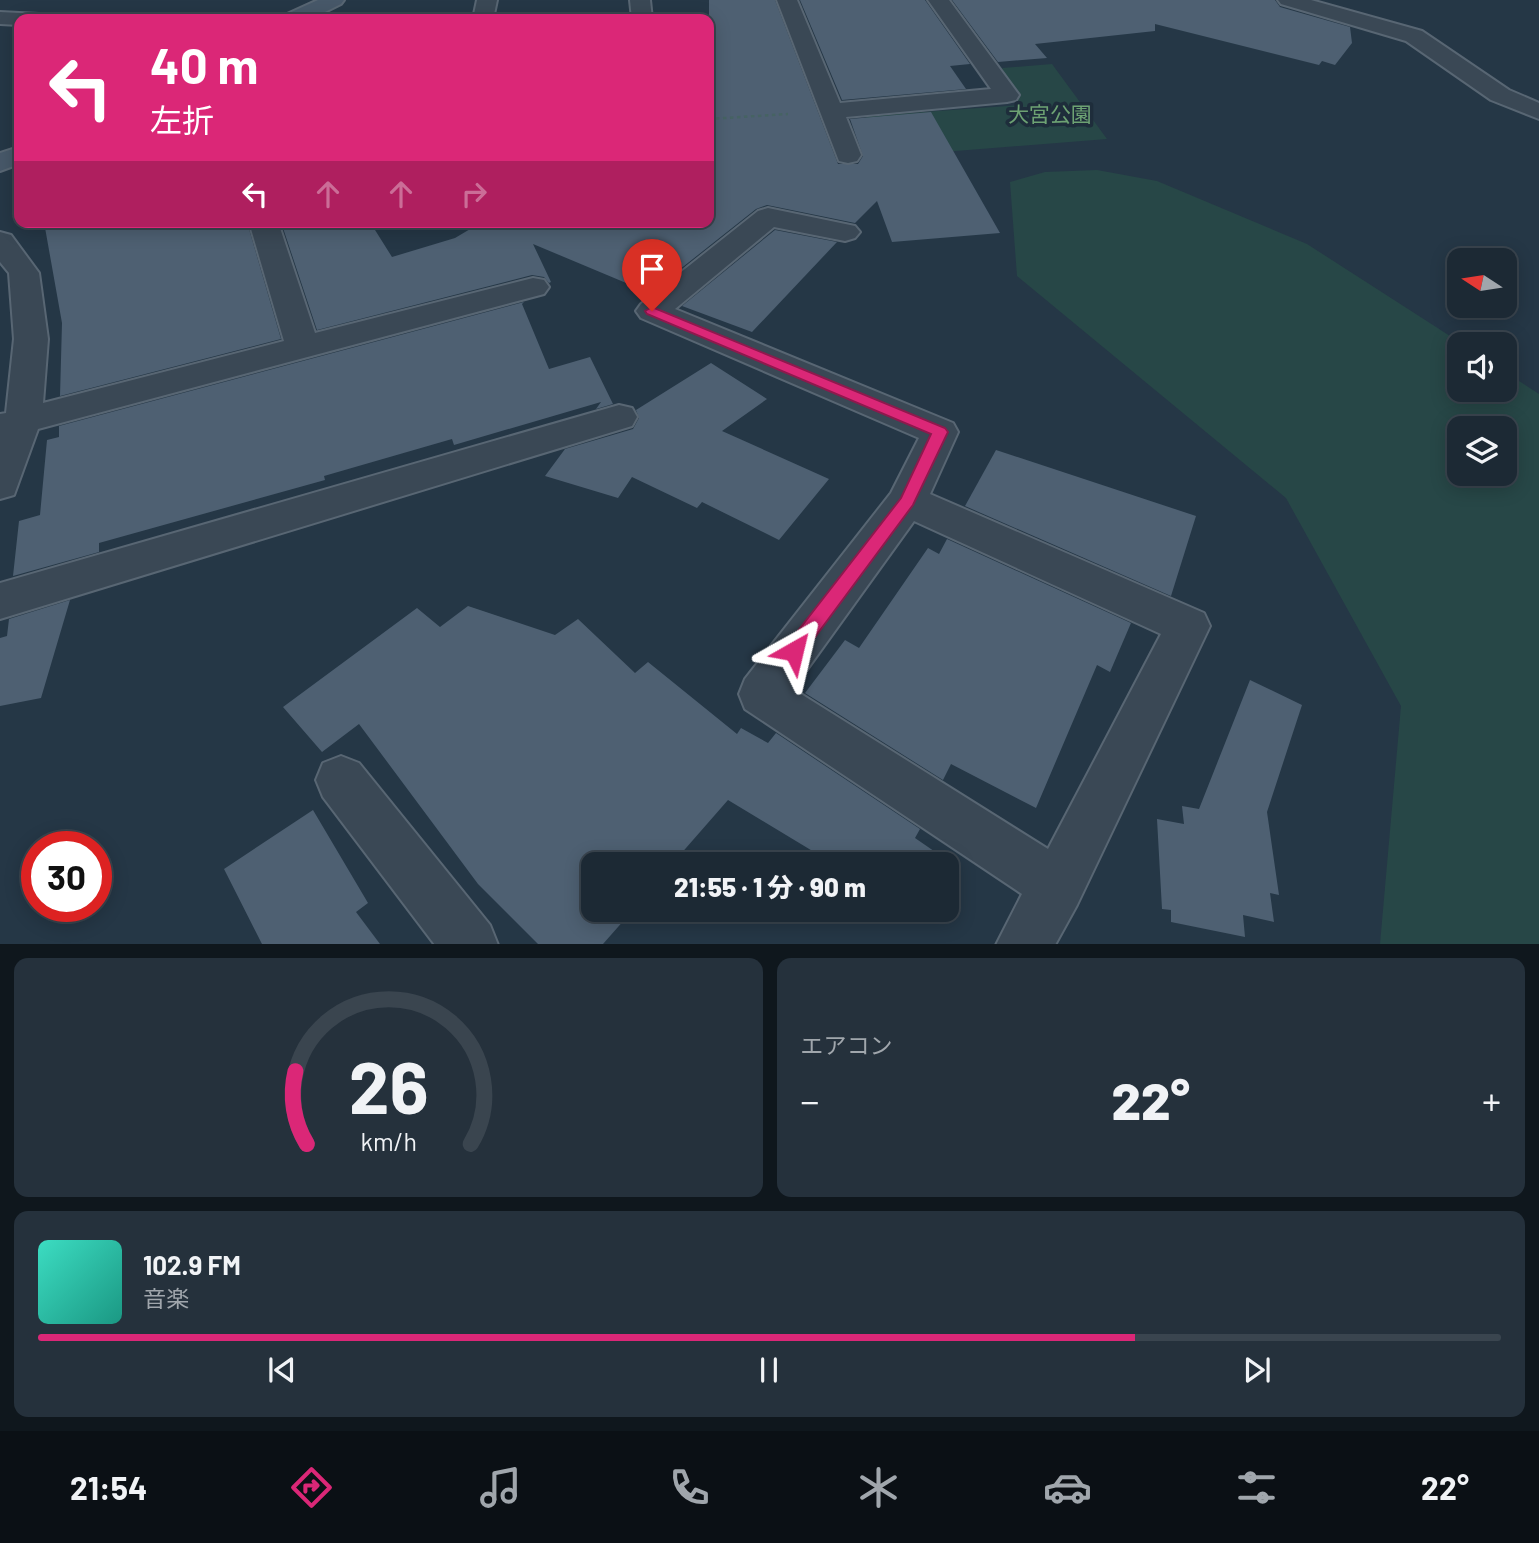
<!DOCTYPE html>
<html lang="ja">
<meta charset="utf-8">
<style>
:root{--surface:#1c2934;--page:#25313c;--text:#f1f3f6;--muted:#a0a6ac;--line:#3a454f;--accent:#db2777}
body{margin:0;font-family:Barlow,"Noto Sans JP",sans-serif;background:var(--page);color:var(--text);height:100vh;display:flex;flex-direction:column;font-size:26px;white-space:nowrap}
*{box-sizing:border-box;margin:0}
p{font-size:23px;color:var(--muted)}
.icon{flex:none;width:38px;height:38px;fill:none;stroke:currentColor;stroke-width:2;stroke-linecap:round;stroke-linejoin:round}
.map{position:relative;height:944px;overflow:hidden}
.panel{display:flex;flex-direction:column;gap:14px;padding:14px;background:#0f171d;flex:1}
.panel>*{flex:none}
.hud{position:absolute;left:14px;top:14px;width:700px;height:214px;border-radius:14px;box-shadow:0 4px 18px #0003,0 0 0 2px var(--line);background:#db2777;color:#fff;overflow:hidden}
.needle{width:46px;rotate:282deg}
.tools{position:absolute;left:1447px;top:248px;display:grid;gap:14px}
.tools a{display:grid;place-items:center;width:70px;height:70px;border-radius:14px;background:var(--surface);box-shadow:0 4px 18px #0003,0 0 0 2px var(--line);font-size:35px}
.speed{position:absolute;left:21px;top:831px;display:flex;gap:14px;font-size:35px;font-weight:700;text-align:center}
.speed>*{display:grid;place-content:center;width:91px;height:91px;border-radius:50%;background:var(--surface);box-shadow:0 4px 18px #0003,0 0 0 2px var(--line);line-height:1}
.speed .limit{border:10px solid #d22;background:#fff;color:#111}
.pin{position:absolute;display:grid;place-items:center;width:60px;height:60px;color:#fff;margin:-72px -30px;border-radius:50% 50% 50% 0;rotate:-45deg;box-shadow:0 0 7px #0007}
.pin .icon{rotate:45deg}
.me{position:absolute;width:77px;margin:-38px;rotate:37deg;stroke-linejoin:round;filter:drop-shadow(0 0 5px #0008)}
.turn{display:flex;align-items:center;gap:24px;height:147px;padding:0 21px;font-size:32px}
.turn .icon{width:91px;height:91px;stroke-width:2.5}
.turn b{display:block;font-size:49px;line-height:60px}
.lanes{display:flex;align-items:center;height:66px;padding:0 21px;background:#0003;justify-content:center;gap:35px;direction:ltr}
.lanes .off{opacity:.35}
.big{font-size:52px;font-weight:800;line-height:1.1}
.panel .card{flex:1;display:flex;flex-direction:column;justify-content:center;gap:10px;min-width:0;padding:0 24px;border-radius:14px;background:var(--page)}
.panel .dial{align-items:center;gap:0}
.dial svg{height:182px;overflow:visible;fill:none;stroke:var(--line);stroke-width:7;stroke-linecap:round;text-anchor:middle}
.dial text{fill:var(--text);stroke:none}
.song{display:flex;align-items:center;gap:21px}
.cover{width:84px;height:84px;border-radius:10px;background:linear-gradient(135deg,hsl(170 70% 55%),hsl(170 70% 35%))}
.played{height:7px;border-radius:4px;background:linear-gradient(90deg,var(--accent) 75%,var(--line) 75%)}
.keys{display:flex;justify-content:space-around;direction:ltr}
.heat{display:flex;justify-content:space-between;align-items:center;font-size:38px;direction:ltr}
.panel .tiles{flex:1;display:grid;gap:14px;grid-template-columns:1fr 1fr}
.card:last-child{grid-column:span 2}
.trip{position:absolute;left:581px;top:852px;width:378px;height:70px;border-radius:14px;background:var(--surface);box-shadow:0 4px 18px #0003,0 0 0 2px var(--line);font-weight:800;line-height:70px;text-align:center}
.dock{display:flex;height:112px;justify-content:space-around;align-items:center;background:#0b1015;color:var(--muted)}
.dock .icon{width:49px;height:49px}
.dock .current{color:var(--accent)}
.dock b{font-size:32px;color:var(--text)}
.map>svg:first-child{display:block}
.green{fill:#274747;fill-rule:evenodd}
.building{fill:#4e6072}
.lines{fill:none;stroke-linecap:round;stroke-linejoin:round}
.street-casing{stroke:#586673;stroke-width:4}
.secondary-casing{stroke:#586673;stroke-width:4}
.path{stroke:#466363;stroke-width:2.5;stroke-dasharray:3.5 3.5;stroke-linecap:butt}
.street{fill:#3a4855;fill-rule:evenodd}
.secondary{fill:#475869;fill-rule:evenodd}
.route{fill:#db2777;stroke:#8e194d;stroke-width:2}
.labels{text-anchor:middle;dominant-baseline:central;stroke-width:7;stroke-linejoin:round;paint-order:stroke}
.far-park-label{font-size:21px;fill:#6da273;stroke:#1e2d3b}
</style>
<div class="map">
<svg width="1539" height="945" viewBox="0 0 1539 945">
<rect width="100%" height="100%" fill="#253746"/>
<g class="green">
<polygon points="1052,64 1107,139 868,158 854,129 868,116 1020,105 1002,68"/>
<path d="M1097 170 1157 181 1307 244 1464 345H1460V390H1505V372L1539 394V944H1380L1401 706 1286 498 1017 276 1010 182 1045 172ZM1460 429H1505V474H1460Z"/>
</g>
<g class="building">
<polygon points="709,0 775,0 838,164 858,164 863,156 850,119 931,112 1000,233 892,242 877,201 855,223 767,205 756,209 650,293 533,244 551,282 549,283 544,277 532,275 317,330 281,222 370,222 392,257 455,238 482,222 709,222"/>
<polygon points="800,0 925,0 970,64 950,66 966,89 842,100"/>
<polygon points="952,0 1275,0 1280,7 1350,27 1352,43 1335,65 1322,61 1319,65 1155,24 1155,31 1035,44 1047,58 998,62"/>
<polygon points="44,222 247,222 281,339 60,396 62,323"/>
<polygon points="775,230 837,242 752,332 682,306"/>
<polygon points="524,302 522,304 549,369 590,357 613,404 596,409 601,402 454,445 452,439 324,476 325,480 99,543 99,552 13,576 19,521 40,515 47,440 59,437 59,426"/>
<polygon points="711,363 767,399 722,431 829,479 779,540 702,502 697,508 632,477 618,498 545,476 565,449 633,429 639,418 636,410"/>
<polygon points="996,450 1196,516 1171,596 965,506"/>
<polygon points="947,539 1131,623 1110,672 1097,665 1036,808 951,764 943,780 805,693 845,640 859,648 928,548 939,554"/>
<polygon points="70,600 41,698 0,706 0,638 7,636 9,619"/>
<polygon points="468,606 555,635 578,619 635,673 648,662 737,734 741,728 768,743 776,733 920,829 915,838 960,869 947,892 947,864 834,864 728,800 672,864 593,864 593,910 633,910 603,944 538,944 478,884 359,724 322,752 283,707 417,608 440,627"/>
<polygon points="1250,680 1302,705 1267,812 1279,895 1270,893 1274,922 1243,915 1245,937 1171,922 1171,910 1162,909 1157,819 1184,824 1182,806 1199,809"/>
<polygon points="313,810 368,903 356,912 380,944 262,944 224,869"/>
</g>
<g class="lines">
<g class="street-casing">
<g id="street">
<polygon points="477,0 497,0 493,19 473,19"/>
<polygon points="630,0 650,0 652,19 632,19"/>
<polygon points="777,0 797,0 840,103 991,89 928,0 949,0 1019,95 1016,100 1007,102 846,117 861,155 857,161 848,163 839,161"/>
<polygon points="1278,0 1311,0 1422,31 1509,90 1539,103 1539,119 1491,100 1406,41 1281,4"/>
<polygon points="0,12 39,14 42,19 19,19 19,25 0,24"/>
<path d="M768 208 855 226 860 232 855 238 845 241 774 227 675 309 953 423 958 432 930 494 1204 613 1210 626 1077 905 1055 945H996L1022 894 745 709 739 694 745 679 891 493 919 438 641 318 636 311 641 304 758 211ZM914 521 1161 634 1048 849 793 689Z"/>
<polygon points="249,222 278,222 315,333 533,278 544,280 549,287 544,294 38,429 14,495 0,499 0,414 6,413 14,339 9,273 0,262 0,232 11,235 39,273 48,339 43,403 284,341"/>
<polygon points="619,405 632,408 637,417 632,426 0,619 0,583"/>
<polygon points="341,756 359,763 490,925 498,945 435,945 323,797 316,780 323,763"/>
</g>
</g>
<g class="secondary-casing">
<g id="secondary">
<polygon points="318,0 344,0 341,4 311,19 284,19 287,14"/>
<polygon points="19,147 19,164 0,171 0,153"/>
</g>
</g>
<polyline class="path" points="709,119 788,114"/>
<use href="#street" class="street"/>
<use href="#secondary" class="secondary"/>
</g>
<polygon class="route" points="652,307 945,428 948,432 913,505 801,656 794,659 787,656 785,651 787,645 901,498 931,434 647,314 645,311"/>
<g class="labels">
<g class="far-park-label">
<text x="1050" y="113">大宮公園</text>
</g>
</g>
</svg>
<div class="tools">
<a><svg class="needle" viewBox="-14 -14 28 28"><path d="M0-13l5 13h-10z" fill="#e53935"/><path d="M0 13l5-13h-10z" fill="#a0a6ac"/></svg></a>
<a><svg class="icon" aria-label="sound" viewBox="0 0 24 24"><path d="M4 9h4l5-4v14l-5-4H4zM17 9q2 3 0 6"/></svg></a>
<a><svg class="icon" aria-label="layers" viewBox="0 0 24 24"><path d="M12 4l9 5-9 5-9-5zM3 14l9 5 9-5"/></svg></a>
</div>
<div class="speed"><div class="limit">30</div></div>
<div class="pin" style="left:652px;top:311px;background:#d93025"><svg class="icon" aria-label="arrive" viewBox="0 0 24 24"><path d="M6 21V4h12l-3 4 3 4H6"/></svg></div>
<svg class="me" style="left:794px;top:651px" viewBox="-20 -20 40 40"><path d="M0-17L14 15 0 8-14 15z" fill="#db2777" stroke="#fff" stroke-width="4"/></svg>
<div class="trip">21:55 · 1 分 · 90 m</div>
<div class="hud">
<div class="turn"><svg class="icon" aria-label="left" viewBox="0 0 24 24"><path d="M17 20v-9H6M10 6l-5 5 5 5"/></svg><div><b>40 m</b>左折</div></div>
<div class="lanes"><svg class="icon" aria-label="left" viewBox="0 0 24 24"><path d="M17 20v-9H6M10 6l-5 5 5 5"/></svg><svg class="icon off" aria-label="ahead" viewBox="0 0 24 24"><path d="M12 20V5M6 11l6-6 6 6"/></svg><svg class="icon off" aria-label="ahead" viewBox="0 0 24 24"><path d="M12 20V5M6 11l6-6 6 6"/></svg><svg class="icon off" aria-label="right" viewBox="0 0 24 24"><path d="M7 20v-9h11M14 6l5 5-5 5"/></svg></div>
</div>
</div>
<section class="panel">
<div class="tiles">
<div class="card dial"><svg viewBox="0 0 100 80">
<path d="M14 69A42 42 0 1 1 86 69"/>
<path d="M14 69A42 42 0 0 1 9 37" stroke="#db2777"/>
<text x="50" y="56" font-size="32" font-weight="700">26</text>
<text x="50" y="72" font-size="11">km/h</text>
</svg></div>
<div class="card"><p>エアコン</p>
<div class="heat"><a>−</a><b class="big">22°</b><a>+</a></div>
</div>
<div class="card">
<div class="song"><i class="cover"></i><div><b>102.9 FM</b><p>音楽</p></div></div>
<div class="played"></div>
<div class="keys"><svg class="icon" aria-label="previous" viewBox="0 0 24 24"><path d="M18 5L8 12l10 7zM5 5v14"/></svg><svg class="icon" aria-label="pause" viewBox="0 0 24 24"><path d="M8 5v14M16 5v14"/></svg><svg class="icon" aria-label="next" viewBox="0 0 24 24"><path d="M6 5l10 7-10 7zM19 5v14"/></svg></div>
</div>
</div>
</section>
<nav class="dock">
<b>21:54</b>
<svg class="icon current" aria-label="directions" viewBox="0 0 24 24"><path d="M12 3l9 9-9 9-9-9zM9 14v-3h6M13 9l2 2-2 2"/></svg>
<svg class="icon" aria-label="music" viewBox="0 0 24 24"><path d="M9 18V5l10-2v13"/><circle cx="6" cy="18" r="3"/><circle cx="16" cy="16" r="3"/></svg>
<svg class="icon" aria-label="phone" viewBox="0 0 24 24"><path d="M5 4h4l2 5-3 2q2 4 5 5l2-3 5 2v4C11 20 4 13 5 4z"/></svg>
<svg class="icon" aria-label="climate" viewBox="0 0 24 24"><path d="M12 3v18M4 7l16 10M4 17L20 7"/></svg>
<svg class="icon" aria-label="car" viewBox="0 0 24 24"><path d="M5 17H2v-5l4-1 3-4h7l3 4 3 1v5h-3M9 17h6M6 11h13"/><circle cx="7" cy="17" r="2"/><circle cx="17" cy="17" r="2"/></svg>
<svg class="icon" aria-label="filters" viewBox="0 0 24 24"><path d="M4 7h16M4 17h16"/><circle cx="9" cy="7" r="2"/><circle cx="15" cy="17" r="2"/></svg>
<b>22°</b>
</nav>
